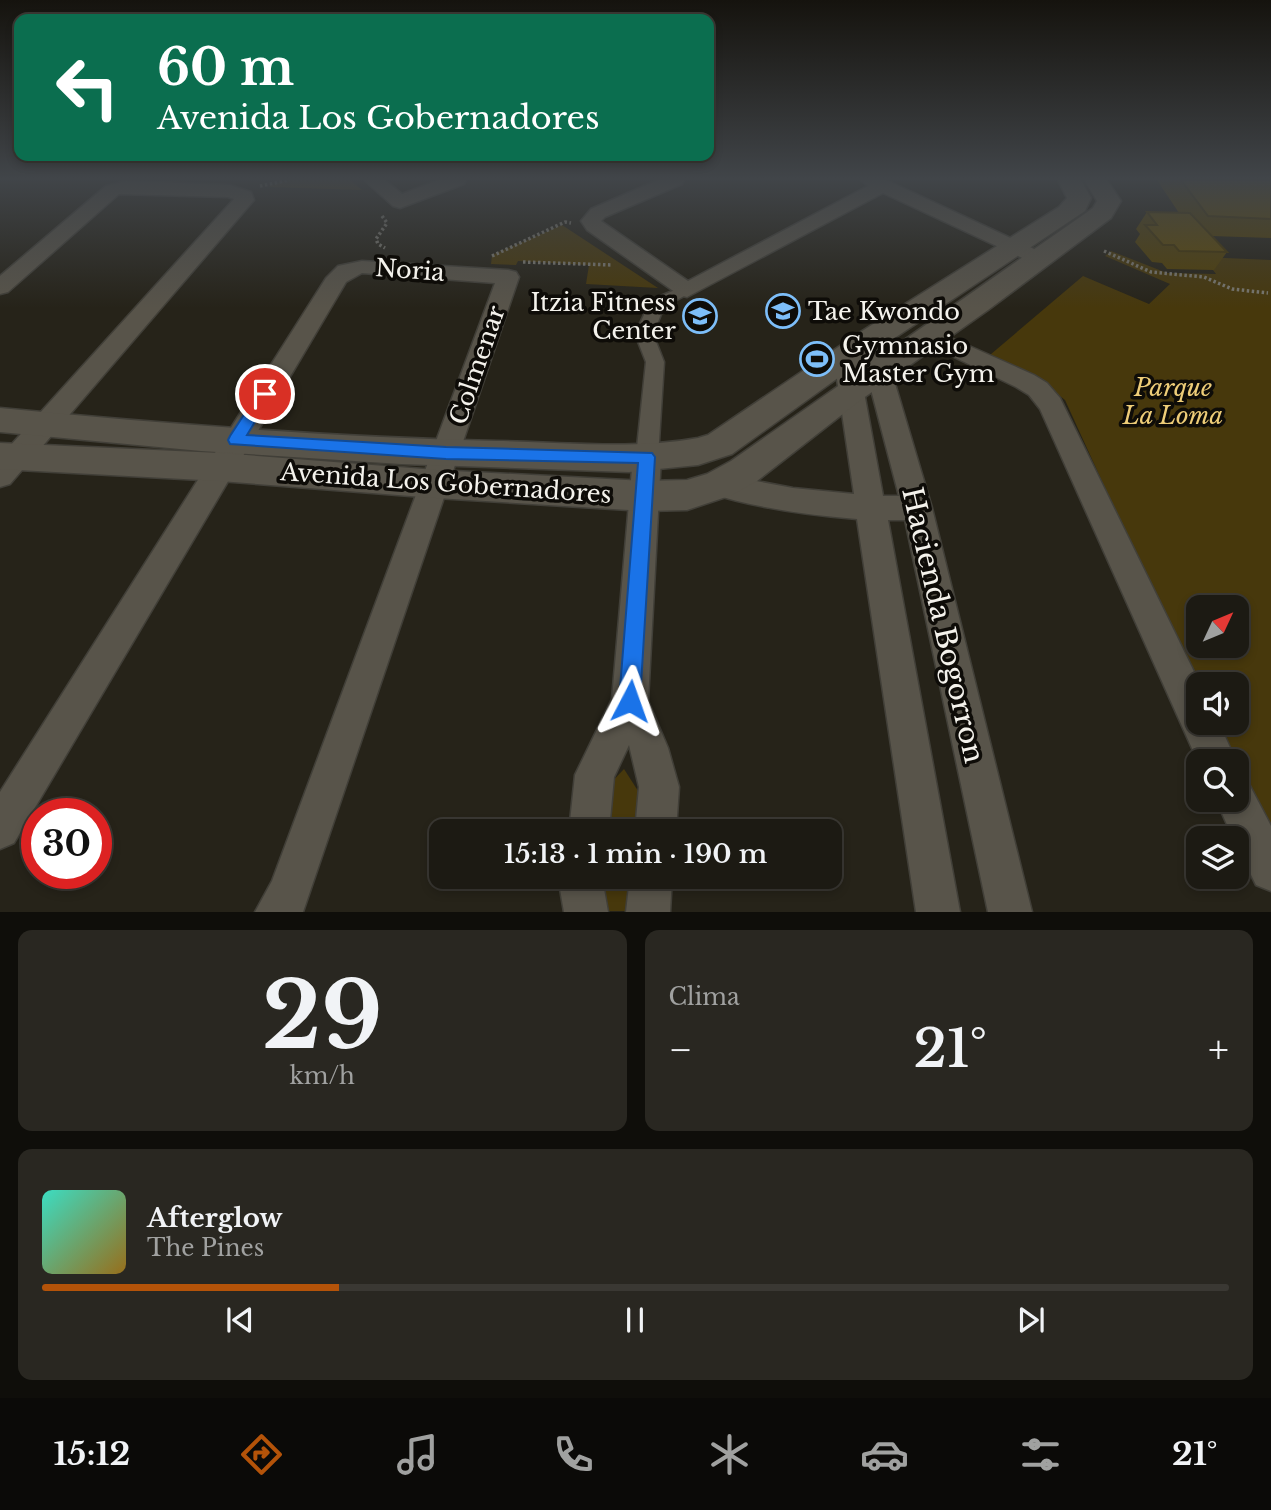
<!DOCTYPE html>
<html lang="es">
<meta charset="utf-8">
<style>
:root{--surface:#1c1a13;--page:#292721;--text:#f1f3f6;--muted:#a0a1a0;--line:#3a3833;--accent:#b45309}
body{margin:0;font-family:"Libre Baskerville",serif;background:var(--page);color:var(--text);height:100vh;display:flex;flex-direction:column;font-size:26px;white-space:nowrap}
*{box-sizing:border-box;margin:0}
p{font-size:23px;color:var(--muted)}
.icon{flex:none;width:38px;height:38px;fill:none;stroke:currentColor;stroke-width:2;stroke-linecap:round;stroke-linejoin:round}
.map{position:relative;height:912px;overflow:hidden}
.drawer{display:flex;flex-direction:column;gap:18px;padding:18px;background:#0f0e0a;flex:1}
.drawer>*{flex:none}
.guide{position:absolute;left:14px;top:14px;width:700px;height:147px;border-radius:14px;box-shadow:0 4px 10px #0003,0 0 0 2px var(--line);background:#0b6e4f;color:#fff;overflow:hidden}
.needle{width:46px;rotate:46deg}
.fabs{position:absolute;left:1186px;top:595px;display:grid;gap:14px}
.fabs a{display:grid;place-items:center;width:63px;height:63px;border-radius:14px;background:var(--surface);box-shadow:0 4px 10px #0003,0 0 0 2px var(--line);font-size:35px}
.speed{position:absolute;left:21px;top:798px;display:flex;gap:14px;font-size:35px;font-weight:700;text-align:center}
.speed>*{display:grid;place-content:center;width:91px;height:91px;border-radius:50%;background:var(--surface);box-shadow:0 4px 10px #0003,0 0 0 2px var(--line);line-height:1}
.speed .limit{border:10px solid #d22;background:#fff;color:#111}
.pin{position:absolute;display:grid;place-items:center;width:60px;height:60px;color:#fff;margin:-30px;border:4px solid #fff;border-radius:50%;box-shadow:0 2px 7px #0007}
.me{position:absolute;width:77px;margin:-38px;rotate:4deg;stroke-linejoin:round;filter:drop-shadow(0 0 5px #0008)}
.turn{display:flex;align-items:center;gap:24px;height:147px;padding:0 28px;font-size:32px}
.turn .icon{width:91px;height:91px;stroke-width:2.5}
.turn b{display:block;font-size:49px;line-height:60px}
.big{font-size:52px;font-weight:600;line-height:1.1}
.drawer .tile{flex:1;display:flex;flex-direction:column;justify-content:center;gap:10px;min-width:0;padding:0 24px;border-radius:14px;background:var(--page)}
.drawer .dial{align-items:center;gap:0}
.dial b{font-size:91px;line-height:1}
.song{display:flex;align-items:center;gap:21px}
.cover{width:84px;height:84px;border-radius:10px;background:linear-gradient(135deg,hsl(170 70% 55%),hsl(40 70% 35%))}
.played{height:7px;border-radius:4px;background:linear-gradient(90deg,var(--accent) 25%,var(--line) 25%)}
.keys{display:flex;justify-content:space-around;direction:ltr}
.heat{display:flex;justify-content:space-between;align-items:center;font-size:38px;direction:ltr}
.drawer .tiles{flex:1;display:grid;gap:18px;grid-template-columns:1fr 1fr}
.tile:last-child{grid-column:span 2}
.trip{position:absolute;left:429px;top:819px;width:413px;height:70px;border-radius:14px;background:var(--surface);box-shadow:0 4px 10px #0003,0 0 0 2px var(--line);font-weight:600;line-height:70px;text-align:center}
.tab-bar{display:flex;height:112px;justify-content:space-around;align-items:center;background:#0b0a08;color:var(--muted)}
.tab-bar .icon{width:49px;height:49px}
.tab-bar .selected{color:var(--accent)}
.tab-bar b{font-size:32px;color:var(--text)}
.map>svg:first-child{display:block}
.green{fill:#47380c;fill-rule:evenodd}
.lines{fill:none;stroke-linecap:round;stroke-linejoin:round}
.pedestrian-casing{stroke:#413f38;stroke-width:3}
.minor-casing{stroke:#413f38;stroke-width:3}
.tertiary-casing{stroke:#413f38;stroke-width:3}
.path{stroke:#7b7970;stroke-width:3.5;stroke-dasharray:2.5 2.5;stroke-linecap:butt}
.pedestrian{fill:#58544a;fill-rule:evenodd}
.minor{fill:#58544a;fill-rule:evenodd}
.tertiary{fill:#58544a;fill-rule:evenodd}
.wall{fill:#514007}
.building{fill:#5e4a08;stroke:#423406;stroke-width:2}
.route{fill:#1a73e8;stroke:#114b97;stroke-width:2}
.labels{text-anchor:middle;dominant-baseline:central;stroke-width:7;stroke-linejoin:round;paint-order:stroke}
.street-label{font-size:24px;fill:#f4f2ec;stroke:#0e0c08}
.poi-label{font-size:24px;fill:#f4f2ec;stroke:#0e0c08;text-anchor:start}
.park-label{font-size:24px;font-style:italic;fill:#eecd78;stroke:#0e0c08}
.near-street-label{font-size:28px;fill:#f4f2ec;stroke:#0e0c08}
</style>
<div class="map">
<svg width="1271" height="912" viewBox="0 0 1271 912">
<rect width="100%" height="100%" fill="#262319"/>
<g class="green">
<polygon points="286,180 350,180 362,190 268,187"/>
<polygon points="562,225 658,288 586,284 589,265 518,261 516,265 491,264 492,255"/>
<path d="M1111 251 1167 273 1216 274 1203 257 1271 260V854L1237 780V761H1229L1212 723H1237V684H1199V694L1065 400 1038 379 984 360 1083 276 1149 304 1170 284 1105 256ZM1199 607H1237V646H1199Z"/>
<polygon points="624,769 640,794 637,831 601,831 607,787"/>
<polygon points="595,877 633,877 630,908 627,911 599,911 592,895"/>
</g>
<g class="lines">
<g class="pedestrian-casing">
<polygon id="pedestrian" points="687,285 695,290 664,307 653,334 664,362 658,457 654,463 647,465 640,463 636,457 646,362 635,334 651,300"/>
</g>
<g class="minor-casing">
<g id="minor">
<polygon points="364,180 385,180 402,194 439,180 466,180 464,184 400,208 393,206"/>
<polygon points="658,180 684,180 682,184 605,217 601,221 688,281 868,186 861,180 886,180 1047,255 1051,259 1047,263 1033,263 883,193 687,297 679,295 587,230 581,221 591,209"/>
<polygon points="126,181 230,185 251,192 254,200 10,484 0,487 0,457 234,199 228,197 119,194 8,292 0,294 0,276 106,186"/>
<polygon points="362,261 508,270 516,272 519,277 304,909 303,912 255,912 272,881 495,283 362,273 346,282 14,843 0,849 0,792 326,278 338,266"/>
<polygon points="931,329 1034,375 1047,383 1060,398 1200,684 1199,723 1219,723 1236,761 1199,761 1199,764 1040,409 1029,395 1016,387 923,342 919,337 923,332"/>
<path d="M870 332 878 335 882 340 932 508 1032 912H988L905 520H888L960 912H916L857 519C808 515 756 508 709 493L704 485 709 477 719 474 793 488 854 494 834 359 837 353 846 351 855 353 858 359 883 496H899L858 340 862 335Z"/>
<polygon points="647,446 657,450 661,457 648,701 668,748 679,787 676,831 635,831 639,787 629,745 614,777 609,831 569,831 575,775 612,699 633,457 637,450"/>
<polygon points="1237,781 1250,786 1271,826 1271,891 1256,885 1237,846 1237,838 1233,838 1216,800 1237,800"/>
<polygon points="563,877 605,877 604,889 608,912 564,912 560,889"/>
<polygon points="630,877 672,877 670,912 626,912"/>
</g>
</g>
<g class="tertiary-casing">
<g id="tertiary">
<path d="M1058 180H1081L1091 198 1085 211 881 347 732 454 698 465 629 472 401 464 201 451 0 432V408C165 424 331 437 497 441 564 442 632 450 698 438L708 435 859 333 1059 207 1067 198Z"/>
<polygon points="1084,180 1107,180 1121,201 1111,218 988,310 862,399 757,481 732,495 687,510 645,511 436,498 220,481 0,469 0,443 220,453 436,470 645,481 687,480 707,474 731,461 1093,208 1097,201"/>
</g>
</g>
<g class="path">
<polyline points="260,186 290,180"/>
<polyline points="382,216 387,223 376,239 378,244 385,248"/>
<polyline points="1104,251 1151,272 1204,277 1232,289 1268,293"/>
<polyline points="492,256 565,222 571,223"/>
<polyline points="523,262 612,265"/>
</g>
<use href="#pedestrian" class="pedestrian"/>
<use href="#minor" class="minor"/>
<use href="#tertiary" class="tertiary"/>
</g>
<polygon class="wall" points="1157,180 1271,180 1271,238 1211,236 1227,252 1214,270 1167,269 1162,263 1152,262 1135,242 1140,234 1136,229 1147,212 1179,213"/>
<g class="building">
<polygon points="1181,180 1271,180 1271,219 1208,216"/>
<polygon points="1147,212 1190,213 1227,252 1179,251 1174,245 1163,245 1145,225 1157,225"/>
</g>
<linearGradient id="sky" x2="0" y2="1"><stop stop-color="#15130e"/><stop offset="0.58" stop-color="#414549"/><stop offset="1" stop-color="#414549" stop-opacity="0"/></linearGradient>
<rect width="1271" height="308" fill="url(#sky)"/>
<polygon class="route" points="265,389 272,394 247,435 446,447 652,453 655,457 640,701 637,708 630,711 622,708 619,701 638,463 446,459 230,444 228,440 230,436 260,390"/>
<defs>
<g id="school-ring" transform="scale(1.75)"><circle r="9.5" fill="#0e0c08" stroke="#7dbef9" stroke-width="1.5"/><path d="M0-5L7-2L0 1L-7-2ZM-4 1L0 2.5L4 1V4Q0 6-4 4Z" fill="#7dbef9"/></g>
<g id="stadium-ring" transform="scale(1.75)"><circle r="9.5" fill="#0e0c08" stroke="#7dbef9" stroke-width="1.5"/><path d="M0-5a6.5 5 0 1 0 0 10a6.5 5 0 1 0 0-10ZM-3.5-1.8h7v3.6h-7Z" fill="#7dbef9"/></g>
</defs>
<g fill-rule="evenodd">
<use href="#school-ring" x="783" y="311"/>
<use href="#school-ring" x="700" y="316"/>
<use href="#stadium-ring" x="817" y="359"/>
</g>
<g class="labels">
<g class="street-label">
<text transform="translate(410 270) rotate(4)">Noria</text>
<text transform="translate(477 365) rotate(-71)">Colmenar</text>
<text transform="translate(446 483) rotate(4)">Avenida Los Gobernadores</text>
</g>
<g class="poi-label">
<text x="676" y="302" text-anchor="end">Itzia Fitness<tspan x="676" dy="28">Center</tspan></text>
<text x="808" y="311">Tae Kwondo</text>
<text x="842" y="345">Gymnasio<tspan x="842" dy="28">Master Gym</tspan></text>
</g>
<g class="park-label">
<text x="1173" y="387">Parque<tspan x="1173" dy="28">La Loma</tspan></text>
</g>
<g class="near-street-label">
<text transform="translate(943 625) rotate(77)">Hacienda Bogorron</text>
</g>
</g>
</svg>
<div class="fabs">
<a><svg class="needle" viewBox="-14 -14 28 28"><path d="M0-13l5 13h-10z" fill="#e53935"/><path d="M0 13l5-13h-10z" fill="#a0a1a0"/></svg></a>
<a><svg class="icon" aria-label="sound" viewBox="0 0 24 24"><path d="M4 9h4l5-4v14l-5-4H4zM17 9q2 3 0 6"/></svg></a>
<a><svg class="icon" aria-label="search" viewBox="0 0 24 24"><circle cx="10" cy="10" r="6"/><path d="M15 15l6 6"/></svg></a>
<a><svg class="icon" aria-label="layers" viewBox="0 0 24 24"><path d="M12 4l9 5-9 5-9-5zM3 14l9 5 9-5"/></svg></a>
</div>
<div class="speed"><div class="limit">30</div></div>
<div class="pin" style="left:265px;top:394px;background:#d93025"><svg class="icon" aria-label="arrive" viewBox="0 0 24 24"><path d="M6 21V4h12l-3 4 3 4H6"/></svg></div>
<svg class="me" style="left:630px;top:701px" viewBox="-20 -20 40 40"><path d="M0-17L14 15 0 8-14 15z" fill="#1a73e8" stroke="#fff" stroke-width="4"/></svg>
<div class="trip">15:13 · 1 min · 190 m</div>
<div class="guide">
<div class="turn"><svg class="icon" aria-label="left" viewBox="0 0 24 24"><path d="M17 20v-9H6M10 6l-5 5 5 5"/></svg><div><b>60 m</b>Avenida Los Gobernadores</div></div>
</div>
</div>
<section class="drawer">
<div class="tiles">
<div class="tile dial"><b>29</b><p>km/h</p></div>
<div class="tile"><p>Clima</p>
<div class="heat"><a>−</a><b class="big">21°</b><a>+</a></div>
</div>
<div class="tile">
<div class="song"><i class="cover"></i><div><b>Afterglow</b><p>The Pines</p></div></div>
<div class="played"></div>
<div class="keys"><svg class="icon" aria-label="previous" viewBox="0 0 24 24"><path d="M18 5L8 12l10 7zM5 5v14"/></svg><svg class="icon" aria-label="pause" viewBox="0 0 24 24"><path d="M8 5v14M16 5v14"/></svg><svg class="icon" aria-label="next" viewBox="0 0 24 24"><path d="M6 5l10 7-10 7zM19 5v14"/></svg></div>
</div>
</div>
</section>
<nav class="tab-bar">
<b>15:12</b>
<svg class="icon selected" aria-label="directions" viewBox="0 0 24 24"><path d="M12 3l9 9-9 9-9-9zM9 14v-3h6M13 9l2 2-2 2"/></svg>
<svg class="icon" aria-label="music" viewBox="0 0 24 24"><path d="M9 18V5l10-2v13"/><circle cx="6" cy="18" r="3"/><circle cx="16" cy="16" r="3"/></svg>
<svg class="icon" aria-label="phone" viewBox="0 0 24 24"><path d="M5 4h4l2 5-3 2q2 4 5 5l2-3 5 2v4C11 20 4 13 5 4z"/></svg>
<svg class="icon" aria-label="climate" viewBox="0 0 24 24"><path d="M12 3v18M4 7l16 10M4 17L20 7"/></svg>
<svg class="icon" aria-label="car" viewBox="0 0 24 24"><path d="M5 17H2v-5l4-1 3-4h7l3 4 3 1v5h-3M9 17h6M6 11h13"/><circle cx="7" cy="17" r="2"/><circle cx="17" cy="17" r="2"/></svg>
<svg class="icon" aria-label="filters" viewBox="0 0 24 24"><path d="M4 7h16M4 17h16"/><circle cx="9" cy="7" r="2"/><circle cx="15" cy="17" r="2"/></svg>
<b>21°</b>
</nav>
